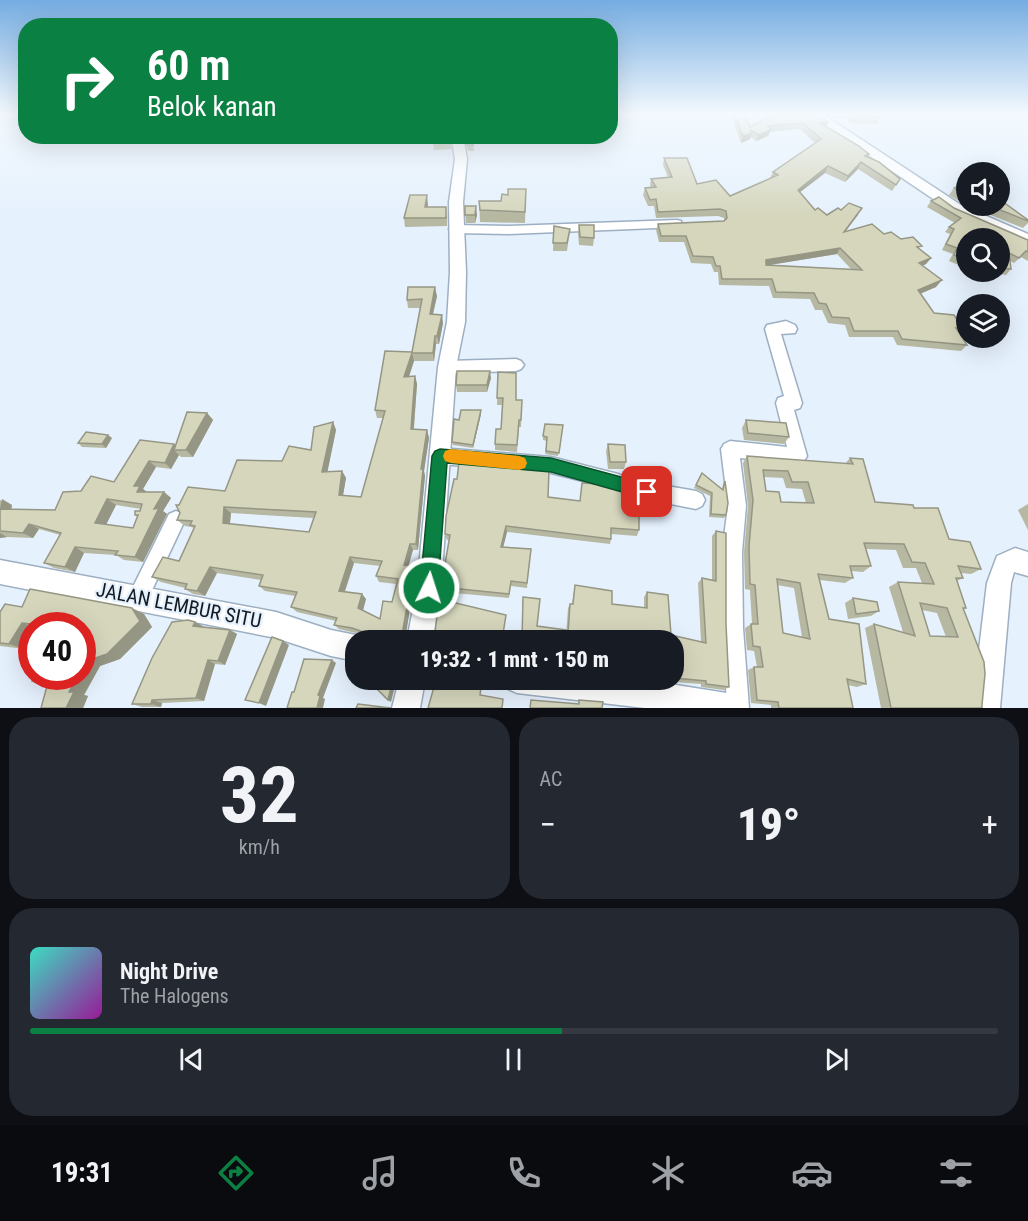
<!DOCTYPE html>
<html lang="id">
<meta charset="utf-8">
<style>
:root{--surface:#171b24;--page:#242831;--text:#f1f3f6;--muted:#9ea1a6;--line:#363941;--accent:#0b8043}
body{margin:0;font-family:"Roboto Condensed",sans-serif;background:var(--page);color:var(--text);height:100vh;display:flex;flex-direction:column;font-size:22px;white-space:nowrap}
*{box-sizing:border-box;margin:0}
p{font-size:20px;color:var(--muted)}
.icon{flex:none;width:33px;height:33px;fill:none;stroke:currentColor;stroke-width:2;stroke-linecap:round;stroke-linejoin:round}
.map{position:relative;height:708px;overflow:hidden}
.details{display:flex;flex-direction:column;gap:9px;padding:9px;background:#0d0f14;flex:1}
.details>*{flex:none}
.hud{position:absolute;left:18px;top:18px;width:600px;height:126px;border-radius:24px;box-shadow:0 6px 24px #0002;background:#0b8043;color:#fff;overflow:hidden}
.tools{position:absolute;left:956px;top:162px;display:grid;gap:12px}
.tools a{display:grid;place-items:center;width:54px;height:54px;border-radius:50%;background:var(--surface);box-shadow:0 6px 24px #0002;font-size:30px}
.speed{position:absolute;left:18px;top:612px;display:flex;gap:12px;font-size:30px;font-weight:700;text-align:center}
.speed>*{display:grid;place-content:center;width:78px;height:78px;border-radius:50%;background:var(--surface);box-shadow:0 6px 24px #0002;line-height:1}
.speed .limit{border:9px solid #d22;background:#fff;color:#111}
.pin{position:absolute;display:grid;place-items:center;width:51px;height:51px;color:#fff;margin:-26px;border-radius:12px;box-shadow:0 3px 9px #0006}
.me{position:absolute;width:66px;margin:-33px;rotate:4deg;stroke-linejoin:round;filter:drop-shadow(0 0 4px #0008)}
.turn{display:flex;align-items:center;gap:21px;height:126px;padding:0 30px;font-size:27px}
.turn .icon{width:78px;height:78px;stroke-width:2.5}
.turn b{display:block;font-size:42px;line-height:51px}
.big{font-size:45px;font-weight:800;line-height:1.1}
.details .tile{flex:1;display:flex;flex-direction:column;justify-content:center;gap:9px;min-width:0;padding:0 21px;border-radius:24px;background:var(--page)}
.details .dial{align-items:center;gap:0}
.dial b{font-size:78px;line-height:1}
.song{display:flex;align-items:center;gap:18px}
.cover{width:72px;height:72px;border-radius:9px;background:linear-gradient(135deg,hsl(170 70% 55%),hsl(300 70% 35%))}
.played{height:6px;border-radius:3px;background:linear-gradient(90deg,var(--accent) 55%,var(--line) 55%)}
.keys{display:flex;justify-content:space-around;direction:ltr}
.heat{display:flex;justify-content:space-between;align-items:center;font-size:33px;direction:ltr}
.details .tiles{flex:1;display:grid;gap:9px;grid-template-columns:1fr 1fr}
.tile:last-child{grid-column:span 2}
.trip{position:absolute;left:345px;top:630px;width:339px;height:60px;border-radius:24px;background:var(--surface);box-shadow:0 6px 24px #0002;font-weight:800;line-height:60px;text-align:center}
.tab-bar{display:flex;height:96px;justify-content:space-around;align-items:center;background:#090b0e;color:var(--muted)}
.tab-bar .icon{width:42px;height:42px}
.tab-bar .on{color:var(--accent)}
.tab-bar b{font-size:27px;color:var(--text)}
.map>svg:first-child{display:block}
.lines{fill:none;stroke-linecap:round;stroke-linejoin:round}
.minor-casing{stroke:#9dafc2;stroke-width:3}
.tertiary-casing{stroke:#9dafc2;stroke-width:3}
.minor{fill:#fff;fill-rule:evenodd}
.tertiary{fill:#fff;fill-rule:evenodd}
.wall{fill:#b7b8a2;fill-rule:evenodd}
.shaded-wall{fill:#959684}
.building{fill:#d5d6bc;stroke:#959684;stroke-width:1.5;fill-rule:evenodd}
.route{fill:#0b8043;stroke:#07532c;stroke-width:1.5}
.slow{fill:#f59e0b}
.labels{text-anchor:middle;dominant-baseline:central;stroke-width:4.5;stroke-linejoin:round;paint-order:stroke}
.near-street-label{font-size:20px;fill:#141a21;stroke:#e5f1fd}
</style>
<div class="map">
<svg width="1028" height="708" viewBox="0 0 1028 708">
<rect width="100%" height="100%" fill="#e5f1fd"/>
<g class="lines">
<g class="minor-casing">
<g id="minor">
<polygon points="677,220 681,221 681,227 509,234 455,233 449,229 455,225 509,226"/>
<polygon points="786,321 795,325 797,329 795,333 781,334 802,403 800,408 794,410 807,456 804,461 798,464 740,458 746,506 742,552 743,628 749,708 727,708 723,628 722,552 728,506 721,449 724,444 730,441 787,447 776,403 778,398 784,396 765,329 767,325"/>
<polygon points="516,359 521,361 524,365 521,369 516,371 447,373 442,371 439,367 442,363 447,361"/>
<polygon points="440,448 551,457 618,474 632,480 696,491 702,494 705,500 702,506 696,509 630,496 615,489 551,473 440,464 434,461 431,456 434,451"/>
<polygon points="176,511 183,514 185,520 145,605 138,608 131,605 128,598 131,591 169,514"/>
</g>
</g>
<g class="tertiary-casing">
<g id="tertiary">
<polygon points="809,115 824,115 961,205 1028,234 1028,245 951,211"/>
<polygon points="451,136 463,136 467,159 463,202 466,272 465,322 456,367 441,588 433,640 407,640 417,588 438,367 447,322 450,272 449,202 455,159"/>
<polygon points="1015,548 1028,552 1028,576 1014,572 1011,583 1000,708 972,708 987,583 997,556"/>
<polygon points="0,560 276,612 331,630 356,635 366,640 356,640 356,661 331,656 276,638 0,584"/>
<polygon points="399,680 425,680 420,708 392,708"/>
<polygon points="504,680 631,680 676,685 733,694 743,698 747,708 645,708 517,693 508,689"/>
</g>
</g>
<use href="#minor" class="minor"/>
<use href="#tertiary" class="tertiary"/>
</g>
<g class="wall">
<path d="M717 115H745L750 127 768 118 765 115H818L828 122 825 127 900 179 892 191 858 169 845 182 825 173 800 192 815 210 827 215 841 210 858 215 846 231 884 234 901 239 919 249 931 258 926 264 922 266 936 287 920 294 934 313 963 329 959 333 967 345 961 351 897 345 893 337H849L845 325 828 323 822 310H815L810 299 773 298 769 286 719 285 718 272H714L711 264 691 263 684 242H659L656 230 658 224 724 221V218L718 216 656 218 654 206H648L643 195 645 188H651L650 185 651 179 668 177 663 165 664 158 697 184 730 196 770 178 773 172 815 143 800 129 770 132 768 136 756 141 751 137 750 139 741 143 732 118 717 117ZM837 254 851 269 770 265Z"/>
<polygon points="828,115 879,115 880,117 877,124 850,123 847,118 832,118"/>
<polygon points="432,136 450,136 451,149 434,150"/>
<polygon points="464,136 488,136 488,142 473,142 474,151 468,151"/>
<polygon points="966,183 966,205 949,195 954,188"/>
<polygon points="526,189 525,223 480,222 479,201 501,201 508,195"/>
<polygon points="931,201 954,208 1028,240 1028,261 1021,257 1014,263 1010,261 1011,269 1006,275 988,272 999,272 999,238 966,238 966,268 949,261 953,254 942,250 950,234 945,232 949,227 955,223 927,207"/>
<polygon points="428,204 427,207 447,216 447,226 405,227 404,218"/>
<polygon points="465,206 477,215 475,223 466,223"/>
<polygon points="968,206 999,206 1028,220 1028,223 1023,228"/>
<polygon points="579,225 594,238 593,246 579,245 578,233"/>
<polygon points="554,226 570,229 567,251 553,251"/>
<path d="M437 296 433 314 443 323 439 344H436L434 361H414L409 377 415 376 417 384 414 429 427 430 429 438 424 471 425 476 418 550H413L408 566 416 572 405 637 410 640H379L356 633 339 629 334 625 336 621 297 612 291 607 295 596 265 591 259 586 261 580 217 573 205 596 193 594 185 589V588L161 582 152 577 179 561 194 528 191 527 185 526 177 520 180 513 179 505 225 491 282 461 311 450 333 422 336 430 327 472 342 471 346 478 343 495 361 497 383 418H377L375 410 412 352 420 308H408L407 300ZM231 513 313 518 309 532 230 524ZM354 563 380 566 376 576 379 582 396 584 392 602 380 619 363 611 366 599 362 594 345 592Z"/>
<polygon points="498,372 516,400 522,400 521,427 519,427 517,452 495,450 495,444 501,429 502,405 497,405"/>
<polygon points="491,378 487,392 457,392 456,385"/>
<polygon points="481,410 481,414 473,448 453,445 452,442 459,420"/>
<path d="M207 413 213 420 193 457H181L179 455 171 469 156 467 143 489 147 492H164L171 498 163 511 167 514 143 562 124 560 116 555 84 553 75 572 54 568 44 563 60 535 39 529 33 538 7 537 0 538V500L12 505 11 509 55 510 81 491 114 482 174 444 175 446ZM116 505 141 509 140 511 135 515 138 517 133 528 106 524Z"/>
<polygon points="746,420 789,437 784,444 744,440 742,428"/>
<polygon points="563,425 558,456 545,454 547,441 543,440 543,436"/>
<polygon points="112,438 106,448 82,447 78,443"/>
<polygon points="608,444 626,462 624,469 608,469 606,451"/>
<path d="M747 456 845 464 850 458 875 502 914 508 981 569 971 574 961 573 963 578 957 581 966 608 963 609 982 708H881L865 628 874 624 903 632 889 587 898 582 922 583 916 568H903L896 550 866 549 871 566 863 572 851 571 853 578 845 583 820 580 829 619 866 684 857 687 848 685 853 708H771V705L751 703 748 670 754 667H757L754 651 747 650 745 628 751 624H752L750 590 745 589 744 552 748 506 743 463ZM764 477 783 478 786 488 802 489 806 503 781 502 766 491ZM777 585 794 588 802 637 783 633ZM922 610 937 613 946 637 930 636Z"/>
<polygon points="515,468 548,497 623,509 639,530 637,536 611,534 611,539 610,544 507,532 503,547 531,549 527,588 511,586 509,598 443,592 441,587 449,540 447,540 445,534 457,479"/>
<polygon points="702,473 722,489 723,484 725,481 726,515 724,518 709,517 710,496 694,488"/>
<polygon points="1028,504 1028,530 1018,510"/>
<polygon points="716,531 726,624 729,687 724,690 701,687 701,684 649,680 674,680 674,640 616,640 587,636 585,639 566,637 568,608 570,604 572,604 575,585 612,604 644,608 644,597 647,592 671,635 701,642 698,583 702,578 712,580 712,536"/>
<polygon points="853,598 879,611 871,616 848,619 845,603"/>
<polygon points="22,607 144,614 152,627 120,659 100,666 84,695 88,696 83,708 41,708 82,626 32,626 32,638 25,649 0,646 0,612"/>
<polygon points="203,626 202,627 230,630 237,634 225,665 215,664 204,701 162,703 161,707 142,707 132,704"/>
</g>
<g class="shaded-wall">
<polygon points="828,122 825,128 820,123"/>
<polygon points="771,129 768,136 756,141 759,135"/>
<polygon points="752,133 750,139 741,143 743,136"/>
<polygon points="861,162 858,169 845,182 848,176"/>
<polygon points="828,166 825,173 795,196 798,190"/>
<polygon points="427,195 428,204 426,215 425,207"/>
<polygon points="476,206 477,215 475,223 475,215"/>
<polygon points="840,248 837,254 763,266 766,260"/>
<polygon points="931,258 926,264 914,270 919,263"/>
<polygon points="942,280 936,287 912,297 918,290"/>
<polygon points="435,287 437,296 431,322 430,314"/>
<polygon points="442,315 443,323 439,344 437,336"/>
<polygon points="435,336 436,344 434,361 433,353"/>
<polygon points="412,353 414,361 406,385 404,377"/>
<polygon points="490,371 491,378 487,392 487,385"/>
<polygon points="415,376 417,384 413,436 411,429"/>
<polygon points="481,410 481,414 473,448 473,445"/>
<polygon points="207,413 213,420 193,457 186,450"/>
<polygon points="333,422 336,430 326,479 322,472"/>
<polygon points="427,430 429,438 424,471 425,476 418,550 416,544 421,469"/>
<polygon points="108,435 112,438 106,448 102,444"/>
<polygon points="174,444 180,450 174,450 179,455 171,469 165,463"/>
<polygon points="149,461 156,467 143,489 148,493 137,492 134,486"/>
<polygon points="342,471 346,478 342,501 339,495"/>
<polygon points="164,492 171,498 163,511 167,514 143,562 135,557 154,509"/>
<polygon points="2,499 12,505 10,515 0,509"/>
<polygon points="107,499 116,505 104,529 95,523"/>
<polygon points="224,507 231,513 229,530 223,523"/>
<polygon points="29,524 39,529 33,538 23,533"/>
<polygon points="506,526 507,532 502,552 501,547"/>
<polygon points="0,533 7,537 0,538"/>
<polygon points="410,544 413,550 407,571 404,565"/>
<polygon points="75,547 84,553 75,572 65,567"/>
<polygon points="350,557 354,563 343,596 339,591"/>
<polygon points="414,566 416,572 405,640 402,635"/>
<polygon points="210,567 217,573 205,596 197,591"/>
<polygon points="362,594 366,599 362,613 358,608"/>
<polygon points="132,608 144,614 152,627 120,659 100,666 84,695 88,696 83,708 66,708 69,692 78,676 82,676 82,668 86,661"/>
<polygon points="195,622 203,626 201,630 193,626"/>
<polygon points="22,623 32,626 32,638 25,649 9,644"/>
<polygon points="230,630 237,634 225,665 218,661"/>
<polygon points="283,641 289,645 266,706 259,703"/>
<polygon points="208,660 215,664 204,701 196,698"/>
<polygon points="332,660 336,663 323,698 325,699 323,708 317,708 318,695"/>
<polygon points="393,680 396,682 391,702 388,700"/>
<polygon points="152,700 162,703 161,707 151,704"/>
</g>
<g class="building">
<path d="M735 115H745L750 127 773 115H818L828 122 820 123 859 146 869 154 865 156 879 162 900 179 896 185 861 162 848 176 828 166 798 190 815 210 818 208 827 215 838 208 841 210 849 203 862 208 844 232 872 224 884 234 891 232 901 239 913 237 922 246 917 247 931 258 919 263 942 280 918 290 934 313 954 315 963 329 956 328 967 345 902 339 898 331H854L849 318 832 317 826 304 819 303 814 293 776 292 772 279H722L720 266H716L713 257 693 256 686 236H661L658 224 724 221 727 218 726 211 720 209 658 212 656 199 650 200 645 188 656 187 651 179 672 177 664 158H687L697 184 716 180 730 196 778 175 773 172 821 139 803 123 768 126 771 129 759 135 751 130 752 133 743 136ZM840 248 862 270 766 265V260Z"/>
<polygon points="852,115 879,115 880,117 853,116"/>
<rect x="433" y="136" width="17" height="7"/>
<polygon points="465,136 473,136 473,145 467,145"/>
<polygon points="964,182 966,183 966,196 954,188"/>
<polygon points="508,189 526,189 525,212 480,210 479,201 501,201 502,194 508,195"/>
<polygon points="410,195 427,195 425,207 446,207 446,218 404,218"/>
<polygon points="939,197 954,208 1028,240 1028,252 1026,251 1019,258 1009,253 1011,269 999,267 999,238 966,238 966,261 954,255 957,248 946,244 954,229 949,227 961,218 931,201"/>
<polygon points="999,199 1028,220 1028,221 990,206 999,206"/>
<polygon points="465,206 476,206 475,215 465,215"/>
<polygon points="579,225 594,225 594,238 580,237"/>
<polygon points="554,226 570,229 567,243 553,243"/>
<path d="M408 287H435L430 314 442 315 437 336H435L433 353H412L404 377 415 376 411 429 427 430 421 469H423L416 544H410L404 565 414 566 402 635 409 638 408 640H386L352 628 334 625 337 618 291 607 297 592 259 586 263 575 210 567 197 591 185 589 187 584 152 577 163 557 179 561 195 526 190 525 192 521 177 520 180 513 176 505H179L188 487 225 491 237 460 282 461 289 446 311 450 314 427 333 422 322 472 342 471 339 495 361 497 385 411 375 410 385 351 412 352 422 299 407 300ZM224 507 316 512 309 532 223 523ZM350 557 382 561 376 576 398 579 392 602 383 601 380 619 358 608 362 594 339 591Z"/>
<polygon points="457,371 490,371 487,385 456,385"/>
<polygon points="498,372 516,373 516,400 522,400 521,420 519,420 517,445 495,444 496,429 501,429 503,398 497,398"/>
<polygon points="461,410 481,410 473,445 452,442 454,419 459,420"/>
<polygon points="187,412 207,413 186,450 174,450"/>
<polygon points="746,420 786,423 789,437 748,433"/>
<polygon points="545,424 563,425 559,453 546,451 547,437 543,436"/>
<polygon points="86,432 108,435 102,444 78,443"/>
<path d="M140 440 174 444 165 463 149 461 134 486H140L137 492H164L154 509 159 508 135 557 115 555 118 551 75 547 65 567 44 563 61 533 29 524 23 533 0 531V509L55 510 63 492 81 491 91 476 114 482ZM107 499 142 504 140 511H135V515H138L133 528 95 523Z"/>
<polygon points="608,444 625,445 626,462 610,462"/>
<path d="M747 456 853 464 850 458 863 459 875 502 913 505 914 508H938L949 539 970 542 981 569 958 566 963 578H956L966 608H963L984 662 985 674 982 705V708H891L874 624 915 636 898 582 934 584 925 563 912 562 904 544 864 543 871 566H850L853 578 818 574 829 619 859 624 866 684 847 679 853 708H779L778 702 757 700 754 667H763L760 647 753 646 751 624H758L755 585 750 584 749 546 753 500ZM763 470 788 471 792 482H808L814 503 781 502 779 492 766 491ZM777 579 800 583 810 639 783 633ZM920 603 947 608 958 637 930 636Z"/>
<polygon points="459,462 515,466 515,468 549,469 548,497 580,501 582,483 616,485 622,488 623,509 639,510 639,530 611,528 611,539 506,526 501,547 531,549 527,583 511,581 509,594 441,587 450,535 445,534 446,516 454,479 457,479"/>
<polygon points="702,473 723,490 725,481 728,503 726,515 711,514 712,493 696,485"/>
<polygon points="716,531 726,533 726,624 729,687 706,684 706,681 674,678 674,640 619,640 619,636 587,631 587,635 568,633 570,604 573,604 575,585 612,591 612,604 647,608 647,592 668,595 671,635 706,643 702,578 716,581"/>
<polygon points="30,589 132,608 140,621 107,654 86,661 82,668 82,626 49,626 22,623 9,644 0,643 0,612 5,604 22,607"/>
<polygon points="523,597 540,599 537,626 566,630 565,640 522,640"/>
<polygon points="853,598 877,602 879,611 856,614"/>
<polygon points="439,599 506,615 502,640 434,640"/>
<polygon points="188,620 195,622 193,626 230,630 218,661 208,660 196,698 152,700 151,704 132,704 152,658 172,622"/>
<polygon points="272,637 283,641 259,703 245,700"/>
<polygon points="304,659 332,660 318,695 320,696 317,708 287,708 292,692 294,692"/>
<polygon points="34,676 78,676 69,692 74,692 66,708 41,708 47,686 32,681"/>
<polygon points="369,680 393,680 388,700 369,681"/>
<polygon points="436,680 448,680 467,683 468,680 482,680 480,695 503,699 502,708 428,708"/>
<polygon points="531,700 579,704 579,700 603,702 602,708 530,708"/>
<polygon points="358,704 391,708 356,708"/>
</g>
<linearGradient id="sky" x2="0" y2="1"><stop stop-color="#75ace1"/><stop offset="0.53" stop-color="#f3f9fe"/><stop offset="1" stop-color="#f3f9fe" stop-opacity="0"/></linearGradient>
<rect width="1028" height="215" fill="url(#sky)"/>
<polygon class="route" points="440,449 551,458 647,484 653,486 655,492 653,497 647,499 551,472 447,463 438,588 435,594 429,597 422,594 420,588 432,456 435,451"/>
<polygon class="slow" points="451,449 519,456 525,458 527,463 525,468 519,470 451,463 445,461 443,456 445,451"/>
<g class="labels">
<g class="near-street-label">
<text transform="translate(179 605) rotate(11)">JALAN LEMBUR SITU</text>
</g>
</g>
</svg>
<div class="tools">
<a><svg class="icon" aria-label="sound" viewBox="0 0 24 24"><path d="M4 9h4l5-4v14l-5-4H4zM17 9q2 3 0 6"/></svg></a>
<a><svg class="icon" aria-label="search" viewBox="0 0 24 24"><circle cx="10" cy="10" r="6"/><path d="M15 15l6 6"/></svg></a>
<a><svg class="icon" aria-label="layers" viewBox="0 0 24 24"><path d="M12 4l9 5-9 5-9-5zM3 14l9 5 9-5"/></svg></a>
</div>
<div class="speed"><div class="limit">40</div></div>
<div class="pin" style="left:647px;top:492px;background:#d93025"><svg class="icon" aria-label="arrive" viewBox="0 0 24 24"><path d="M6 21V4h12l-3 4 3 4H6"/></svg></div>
<svg class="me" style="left:429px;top:588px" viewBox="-20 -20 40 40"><circle r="17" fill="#0b8043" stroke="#fff" stroke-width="3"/><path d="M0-11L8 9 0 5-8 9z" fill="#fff"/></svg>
<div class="trip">19:32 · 1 mnt · 150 m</div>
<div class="hud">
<div class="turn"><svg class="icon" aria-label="right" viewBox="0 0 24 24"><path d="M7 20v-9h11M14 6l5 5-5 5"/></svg><div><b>60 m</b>Belok kanan</div></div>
</div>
</div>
<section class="details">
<div class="tiles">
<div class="tile dial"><b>32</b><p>km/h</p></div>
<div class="tile"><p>AC</p>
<div class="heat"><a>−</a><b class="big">19°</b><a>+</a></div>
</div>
<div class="tile">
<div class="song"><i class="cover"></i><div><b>Night Drive</b><p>The Halogens</p></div></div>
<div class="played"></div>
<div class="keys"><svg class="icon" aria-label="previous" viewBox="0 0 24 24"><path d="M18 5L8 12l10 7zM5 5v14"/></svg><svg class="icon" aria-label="pause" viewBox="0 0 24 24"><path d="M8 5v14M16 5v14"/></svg><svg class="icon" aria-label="next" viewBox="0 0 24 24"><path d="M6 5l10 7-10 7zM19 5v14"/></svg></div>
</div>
</div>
</section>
<nav class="tab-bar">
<b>19:31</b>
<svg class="icon on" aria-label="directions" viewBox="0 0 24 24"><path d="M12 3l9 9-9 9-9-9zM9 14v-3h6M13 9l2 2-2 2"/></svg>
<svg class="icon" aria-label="music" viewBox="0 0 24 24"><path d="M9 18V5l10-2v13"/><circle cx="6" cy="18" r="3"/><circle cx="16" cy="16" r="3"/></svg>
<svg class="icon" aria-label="phone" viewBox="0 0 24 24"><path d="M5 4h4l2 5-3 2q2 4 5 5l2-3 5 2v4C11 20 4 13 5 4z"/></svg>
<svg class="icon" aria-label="climate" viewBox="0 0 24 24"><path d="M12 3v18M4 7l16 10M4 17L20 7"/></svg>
<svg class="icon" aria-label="car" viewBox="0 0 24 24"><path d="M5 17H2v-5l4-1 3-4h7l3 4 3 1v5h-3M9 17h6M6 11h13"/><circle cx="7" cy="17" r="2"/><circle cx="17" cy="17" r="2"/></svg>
<svg class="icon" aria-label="filters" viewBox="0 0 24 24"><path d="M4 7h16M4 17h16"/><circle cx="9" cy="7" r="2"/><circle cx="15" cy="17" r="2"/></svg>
</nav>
